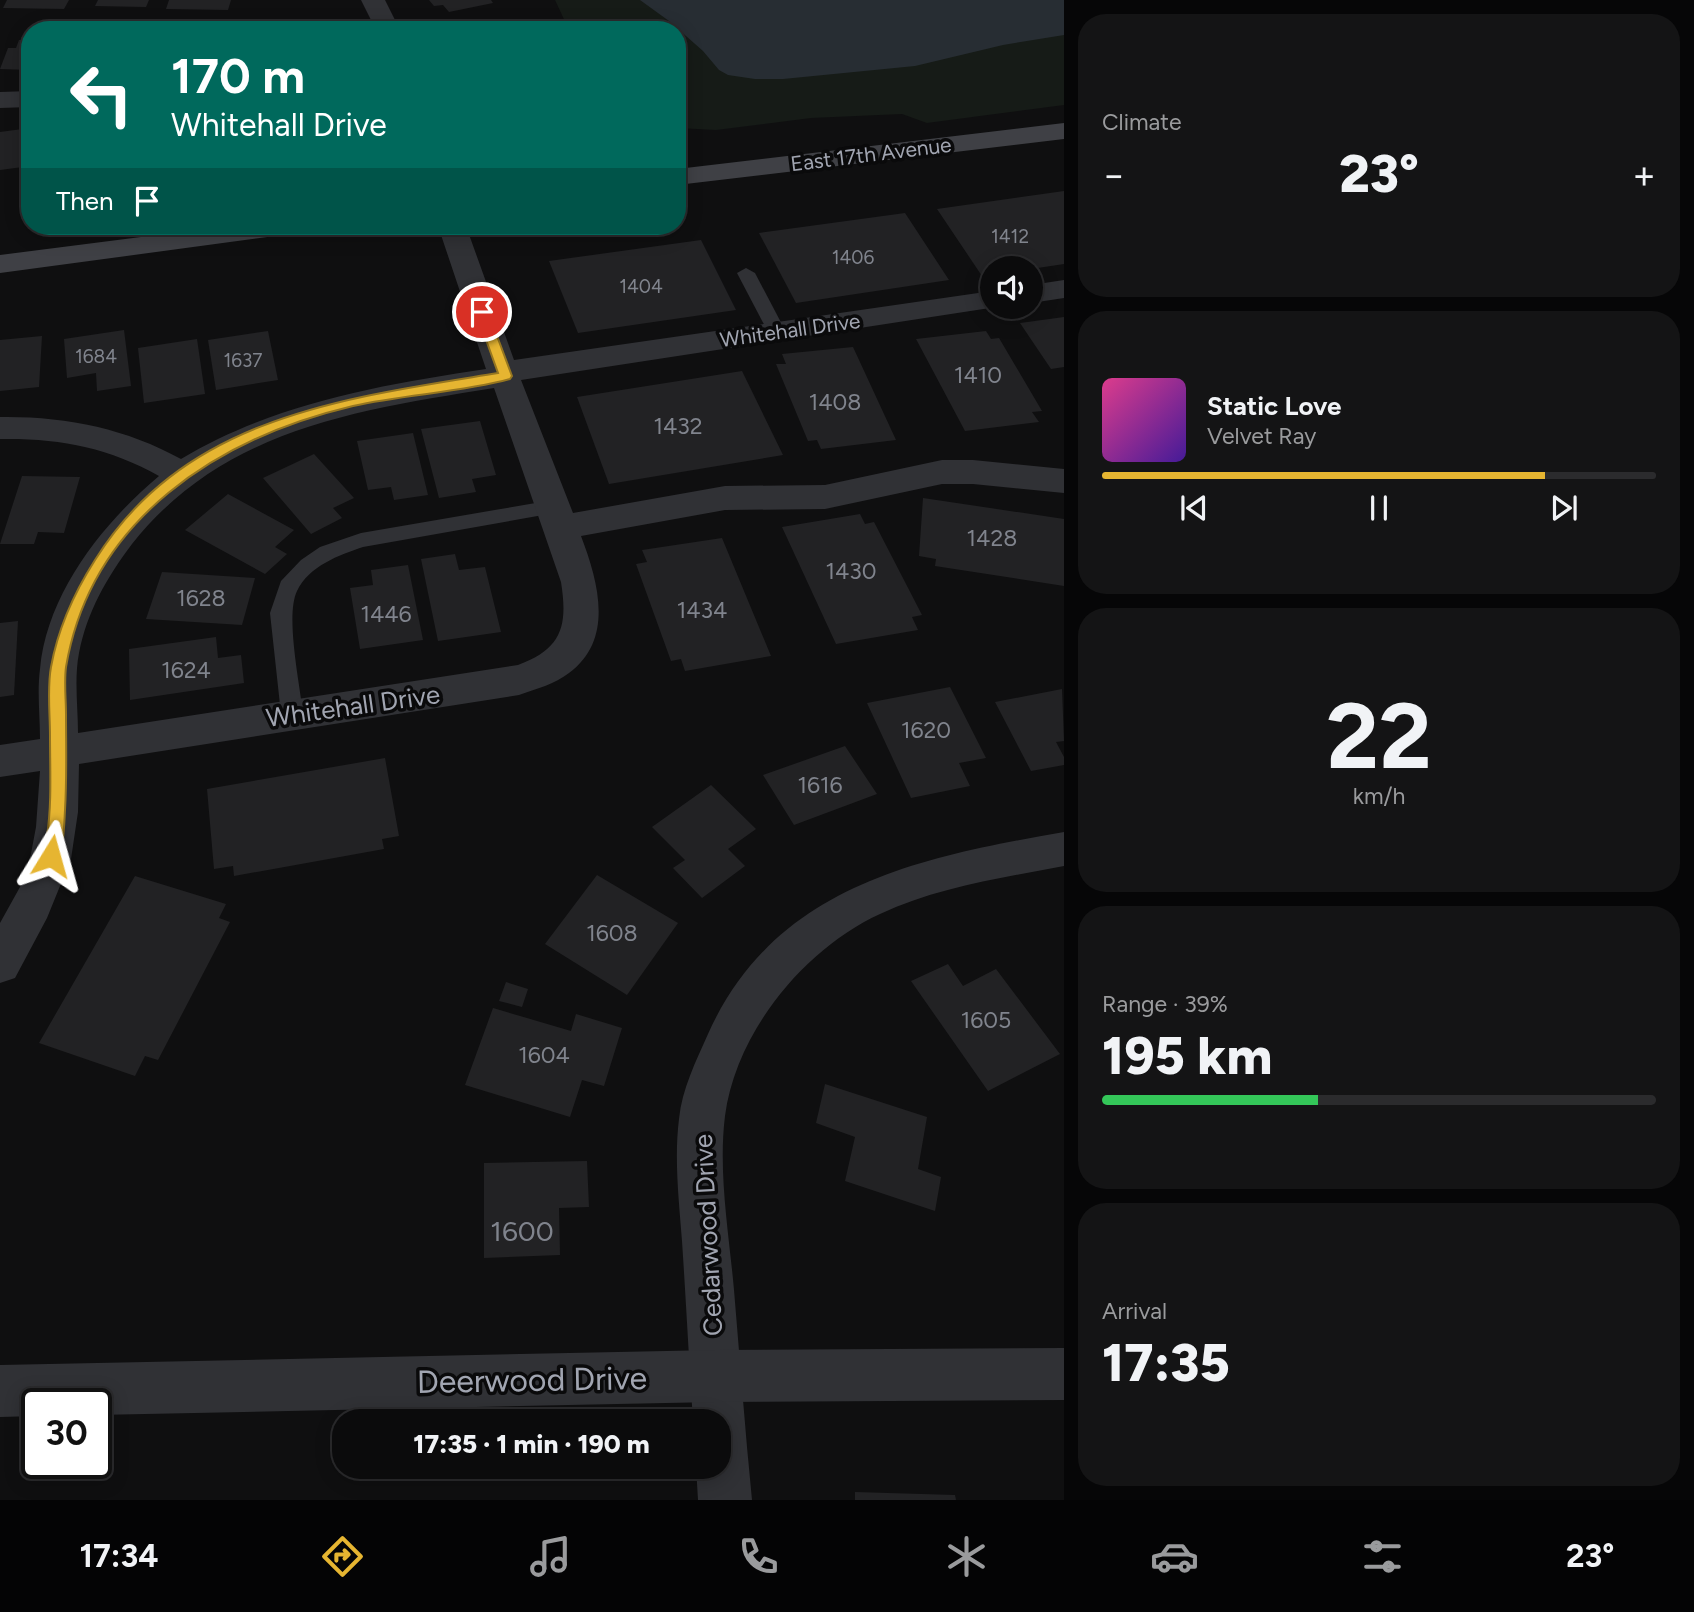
<!DOCTYPE html>
<meta charset="utf-8">
<style>
:root{--surface:#0b0b0c;--page:#141415;--text:#f1f3f6;--muted:#9a9b9d;--line:#2b2b2d;--accent:#e6b531}
body{margin:0;font-family:Figtree,sans-serif;background:var(--page);color:var(--text);height:100vh;display:flex;flex-direction:column;font-size:26px;white-space:nowrap}
*{box-sizing:border-box;margin:0}
p{font-size:23px;color:var(--muted)}
.icon{flex:none;width:38px;height:38px;fill:none;stroke:currentColor;stroke-width:2;stroke-linecap:round;stroke-linejoin:round}
.map{position:relative;flex:1;overflow:hidden}
.sheet{display:flex;flex-direction:column;gap:14px;padding:14px;background:#060607;width:630px}
.sheet>*{flex:none}
.guide{position:absolute;left:21px;top:21px;width:665px;height:214px;border-radius:28px;box-shadow:0 4px 18px #0003,0 0 0 2px var(--line);background:#00695c;color:#fff;overflow:hidden}
.buttons{position:absolute;left:980px;top:256px;display:grid;gap:14px}
.buttons a{display:grid;place-items:center;width:63px;height:63px;border-radius:50%;background:var(--surface);box-shadow:0 4px 18px #0003,0 0 0 2px var(--line);font-size:35px}
.speed{position:absolute;left:21px;top:1388px;display:flex;gap:14px;font-size:35px;font-weight:700;text-align:center}
.speed>*{display:grid;place-content:center;width:91px;height:91px;border-radius:50%;background:var(--surface);box-shadow:0 4px 18px #0003,0 0 0 2px var(--line);line-height:1}
.speed .limit{border:4px solid #111;border-radius:10px;background:#fff;color:#111}
.pin{position:absolute;display:grid;place-items:center;width:60px;height:60px;color:#fff;margin:-30px;border:4px solid #fff;border-radius:50%;box-shadow:0 2px 7px #0007}
.me{position:absolute;width:77px;margin:-38px;rotate:8deg;stroke-linejoin:round;filter:drop-shadow(0 0 5px #0008)}
.turn{display:flex;align-items:center;gap:24px;height:147px;padding:0 35px;font-size:32px}
.turn .icon{width:91px;height:91px;stroke-width:2.5}
.turn b{display:block;font-size:49px;line-height:60px}
.then{display:flex;align-items:center;height:66px;padding:0 35px;background:#0003;gap:14px;font-size:26px}
.big{font-size:52px;font-weight:800;line-height:1.1}
.sheet .card{flex:1;display:flex;flex-direction:column;justify-content:center;gap:10px;min-width:0;padding:0 24px;border-radius:28px;background:var(--page)}
.sheet .dial{align-items:center;gap:0}
.dial b{font-size:91px;line-height:1}
.song{display:flex;align-items:center;gap:21px}
.cover{width:84px;height:84px;border-radius:10px;background:linear-gradient(135deg,hsl(330 70% 55%),hsl(260 70% 35%))}
.played{height:7px;border-radius:4px;background:linear-gradient(90deg,var(--accent) 80%,var(--line) 80%)}
.keys{display:flex;justify-content:space-around;direction:ltr}
.heat{display:flex;justify-content:space-between;align-items:center;font-size:38px;direction:ltr}
.charge{height:10px;border-radius:5px;background:linear-gradient(90deg,#34c759 39%,var(--line) 0)}
.trip{position:absolute;left:332px;top:1409px;width:399px;height:70px;border-radius:28px;background:var(--surface);box-shadow:0 4px 18px #0003,0 0 0 2px var(--line);font-weight:800;line-height:70px;text-align:center}
.menu{display:flex;height:112px;justify-content:space-around;align-items:center;background:#040405;color:var(--muted)}
.menu .icon{width:49px;height:49px}
.menu .current{color:var(--accent)}
.menu b{font-size:32px;color:var(--text)}
main{display:flex;flex:1;min-height:0}
.map>svg:first-child{display:block}
.green{fill:#161b17}
.water{fill:#272d33}
.building{fill:#222224}
.lines{fill:none;stroke-linecap:round;stroke-linejoin:round}
.service{fill:#303135;fill-rule:evenodd}
.minor{fill:#303135;fill-rule:evenodd}
.tertiary{fill:#303135;fill-rule:evenodd}
.secondary{fill:#3f4045;fill-rule:evenodd}
.route{fill:#e6b531;stroke:#967620;stroke-width:2}
.labels{text-anchor:middle;dominant-baseline:central;stroke-width:7;stroke-linejoin:round;paint-order:stroke}
.far-number-label{font-size:19px;fill:#80848d}
.far-street-label{font-size:21px;fill:#a1a5b1;stroke:#0a0a0b}
.number-label{font-size:23px;fill:#80848d}
.street-label{font-size:26px;fill:#a1a5b1;stroke:#0a0a0b}
.near-number-label{font-size:28px;fill:#80848d}
.near-street-label{font-size:32px;fill:#a1a5b1;stroke:#0a0a0b}
</style>
<main>
<div class="map">
<svg width="1064" height="1500" viewBox="0 0 1064 1500">
<rect width="100%" height="100%" fill="#0f0f10"/>
<polygon class="green" points="555,0 1064,0 1064,105 927,123 902,114 811,118 716,130 677,128 677,30 569,30"/>
<polygon class="water" points="640,0 1064,0 1064,35 1003,45 915,66 783,79 755,79 728,75 719,70 703,51 669,21"/>
<g class="building">
<polygon points="7,0 69,0 64,9 3,8"/>
<polygon points="98,0 149,0 146,7 95,6"/>
<polygon points="169,0 231,0 228,10 166,9"/>
<polygon points="429,0 491,0 493,3 449,12 443,5 434,6"/>
<polygon points="489,21 491,25 505,24 508,30 446,30 445,26"/>
<polygon points="19,40 30,40 30,70 0,69 8,48 16,48"/>
<polygon points="30,128 30,166 0,170 0,132"/>
<polygon points="1064,191 1064,264 1031,269 992,268 992,274 982,276 937,209"/>
<polygon points="905,213 949,280 796,303 759,233"/>
<polygon points="701,240 736,310 578,333 549,261"/>
<polygon points="1064,317 1064,367 1051,369 1020,323"/>
<polygon points="124,330 131,386 97,391 96,373 67,378 64,339"/>
<polygon points="268,331 278,380 216,390 208,340"/>
<polygon points="986,331 991,339 999,338 1042,411 1032,412 1039,422 965,431 916,339"/>
<polygon points="42,336 39,387 0,391 0,340"/>
<polygon points="197,339 205,394 144,403 138,348"/>
<polygon points="853,347 896,440 821,449 817,440 808,441 776,364 786,364 782,354"/>
<polygon points="742,371 783,455 609,484 577,397"/>
<polygon points="480,421 496,475 472,479 476,492 439,498 421,429"/>
<polygon points="413,433 428,495 394,500 391,487 368,490 357,441"/>
<polygon points="314,454 354,498 333,508 342,518 311,534 263,478"/>
<polygon points="22,476 80,477 64,533 38,532 34,544 0,544"/>
<polygon points="228,494 294,530 275,547 287,554 265,574 185,530"/>
<polygon points="923,498 1064,519 1064,586 935,566 936,559 919,556"/>
<polygon points="860,514 865,524 874,522 922,615 912,617 918,630 836,644 782,527"/>
<polygon points="722,538 771,656 685,671 681,659 671,661 636,564 647,562 642,550"/>
<polygon points="455,554 459,570 485,567 501,632 438,641 421,559"/>
<polygon points="408,565 423,640 360,649 350,588 373,585 371,570"/>
<polygon points="162,572 255,578 242,625 146,619"/>
<polygon points="18,621 14,695 0,697 0,623"/>
<polygon points="216,637 218,658 241,655 244,683 130,700 129,649"/>
<polygon points="950,687 986,758 959,763 970,786 911,798 867,703"/>
<polygon points="1062,689 1064,741 1056,742 1064,757 1064,765 1031,771 995,702"/>
<polygon points="845,746 877,794 794,825 763,775"/>
<polygon points="385,758 399,836 382,839 384,849 234,876 233,866 214,869 207,789"/>
<polygon points="711,785 756,829 728,849 745,866 702,898 673,868 685,860 652,827"/>
<polygon points="597,875 678,923 627,995 545,944"/>
<polygon points="135,876 226,904 219,918 230,922 158,1060 145,1056 135,1076 39,1043"/>
<polygon points="948,964 963,986 996,969 1060,1054 988,1091 911,981"/>
<polygon points="506,982 528,989 522,1007 499,1001"/>
<polygon points="493,1008 571,1031 576,1014 622,1028 604,1086 582,1080 570,1117 465,1085"/>
<polygon points="825,1084 927,1117 918,1169 941,1177 935,1211 845,1181 855,1137 816,1123"/>
<polygon points="587,1161 589,1207 559,1208 560,1255 484,1258 484,1163"/>
<polygon points="855,1492 955,1495 956,1500 855,1500"/>
</g>
<g class="lines">
<g class="service">
<polygon points="746,268 755,273 786,332 783,336 771,336 768,332 737,273"/>
<path d="M553 500 560 502 563 507 560 512 363 547C339 555 309 566 297 591 285 616 300 684 303 714L300 720 292 723 284 720 281 714 270 613 281 581 301 560 320 547 361 533Z"/>
</g>
<g class="minor">
<polygon points="361,0 385,0 400,30 376,30"/>
<polygon points="30,91 30,107 0,108 0,92"/>
<path d="M438 226H466L514 360 992 291V306H1003L521 380 573 513 725 486 825 485 942 460H973L1064 469V493L973 484H942L825 509 725 510 581 536C598 581 615 639 569 673 555 684 536 689 519 695L79 764 78 812 71 859 47 918 15 978 0 983V923L20 887 30 859 36 827 40 771 0 777V745L40 739C40 716 37 692 40 669 47 593 103 523 159 476 108 447 58 438 0 439V417C64 416 125 428 181 459 275 403 380 385 486 369ZM494 388 561 582C568 626 562 649 518 665L78 733C78 707 74 679 79 653 87 612 107 577 132 544 223 429 357 410 494 388Z"/>
<polygon points="1064,280 1064,298 1031,303 1031,285"/>
<path d="M1064 832V866C1002 878 938 887 880 914 804 949 736 1032 725 1116 718 1173 729 1233 734 1290 740 1361 745 1430 752 1500H698L696 1466H719V1421H693C689 1361 686 1301 682 1241 679 1201 674 1159 679 1119 682 1089 696 1061 708 1034 774 886 920 857 1064 832Z"/>
</g>
<polygon class="tertiary" points="1064,1348 1064,1400 715,1402 96,1415 96,1404 37,1404 37,1416 0,1417 0,1365 715,1350"/>
<g class="secondary">
<polygon points="1064,123 1064,139 677,185 677,169"/>
<polygon points="227,226 304,226 300,232 290,234 0,273 0,255"/>
</g>
</g>
<path class="route" d="M482 308 488 312 512 376 510 379C459 393 405 394 353 406 218 438 91 519 66 667 64 682 66 699 66 714 66 746 67 778 65 810 64 827 64 846 57 862L51 864 45 862C41 853 45 845 47 836 52 803 50 769 50 736 50 713 47 688 51 667 58 628 74 593 95 560 185 416 345 398 498 373L476 312Z"/>
<g class="labels">
<g class="far-number-label">
<text x="1010" y="236">1412</text>
<text x="853" y="257">1406</text>
<text x="641" y="286">1404</text>
<text x="96" y="356">1684</text>
<text x="243" y="360">1637</text>
</g>
<g class="far-street-label">
<text transform="translate(871 154) rotate(-7)">East 17th Avenue</text>
<text transform="translate(790 330) rotate(-8)">Whitehall Drive</text>
</g>
<g class="number-label">
<text x="978" y="375">1410</text>
<text x="835" y="402">1408</text>
<text x="678" y="426">1432</text>
<text x="992" y="538">1428</text>
<text x="851" y="571">1430</text>
<text x="201" y="598">1628</text>
<text x="702" y="610">1434</text>
<text x="386" y="614">1446</text>
<text x="186" y="670">1624</text>
<text x="926" y="730">1620</text>
<text x="820" y="785">1616</text>
<text x="612" y="933">1608</text>
<text x="986" y="1020">1605</text>
<text x="544" y="1055">1604</text>
</g>
<g class="street-label">
<text transform="translate(353 706) rotate(-8)">Whitehall Drive</text>
<text transform="translate(708 1235) rotate(-93)">Cedarwood Drive</text>
</g>
<g class="near-number-label">
<text x="522" y="1231">1600</text>
</g>
<g class="near-street-label">
<text transform="translate(532 1380) rotate(-1)">Deerwood Drive</text>
</g>
</g>
</svg>
<div class="buttons">
<a><svg class="icon" aria-label="sound" viewBox="0 0 24 24"><path d="M4 9h4l5-4v14l-5-4H4zM17 9q2 3 0 6"/></svg></a>
</div>
<div class="speed"><div class="limit">30</div></div>
<div class="pin" style="left:482px;top:312px;background:#d93025"><svg class="icon" aria-label="arrive" viewBox="0 0 24 24"><path d="M6 21V4h12l-3 4 3 4H6"/></svg></div>
<svg class="me" style="left:51px;top:856px" viewBox="-20 -20 40 40"><path d="M0-17L14 15 0 8-14 15z" fill="#e6b531" stroke="#fff" stroke-width="4"/></svg>
<div class="trip">17:35 · 1 min · 190 m</div>
<div class="guide">
<div class="turn"><svg class="icon" aria-label="left" viewBox="0 0 24 24"><path d="M17 20v-9H6M10 6l-5 5 5 5"/></svg><div><b>170 m</b>Whitehall Drive</div></div>
<div class="then">Then<svg class="icon" aria-label="arrive" viewBox="0 0 24 24"><path d="M6 21V4h12l-3 4 3 4H6"/></svg></div>
</div>
</div>
<section class="sheet">
<div class="card"><p>Climate</p>
<div class="heat"><a>−</a><b class="big">23°</b><a>+</a></div>
</div>
<div class="card">
<div class="song"><i class="cover"></i><div><b>Static Love</b><p>Velvet Ray</p></div></div>
<div class="played"></div>
<div class="keys"><svg class="icon" aria-label="previous" viewBox="0 0 24 24"><path d="M18 5L8 12l10 7zM5 5v14"/></svg><svg class="icon" aria-label="pause" viewBox="0 0 24 24"><path d="M8 5v14M16 5v14"/></svg><svg class="icon" aria-label="next" viewBox="0 0 24 24"><path d="M6 5l10 7-10 7zM19 5v14"/></svg></div>
</div>
<div class="card dial"><b>22</b><p>km/h</p></div>
<div class="card"><p>Range · 39%</p><b class="big">195 km</b><div class="charge"></div></div>
<div class="card"><p>Arrival</p><b class="big">17:35</b></div>
</section>
</main>
<nav class="menu">
<b>17:34</b>
<svg class="icon current" aria-label="directions" viewBox="0 0 24 24"><path d="M12 3l9 9-9 9-9-9zM9 14v-3h6M13 9l2 2-2 2"/></svg>
<svg class="icon" aria-label="music" viewBox="0 0 24 24"><path d="M9 18V5l10-2v13"/><circle cx="6" cy="18" r="3"/><circle cx="16" cy="16" r="3"/></svg>
<svg class="icon" aria-label="phone" viewBox="0 0 24 24"><path d="M5 4h4l2 5-3 2q2 4 5 5l2-3 5 2v4C11 20 4 13 5 4z"/></svg>
<svg class="icon" aria-label="climate" viewBox="0 0 24 24"><path d="M12 3v18M4 7l16 10M4 17L20 7"/></svg>
<svg class="icon" aria-label="car" viewBox="0 0 24 24"><path d="M5 17H2v-5l4-1 3-4h7l3 4 3 1v5h-3M9 17h6M6 11h13"/><circle cx="7" cy="17" r="2"/><circle cx="17" cy="17" r="2"/></svg>
<svg class="icon" aria-label="filters" viewBox="0 0 24 24"><path d="M4 7h16M4 17h16"/><circle cx="9" cy="7" r="2"/><circle cx="15" cy="17" r="2"/></svg>
<b>23°</b>
</nav>
